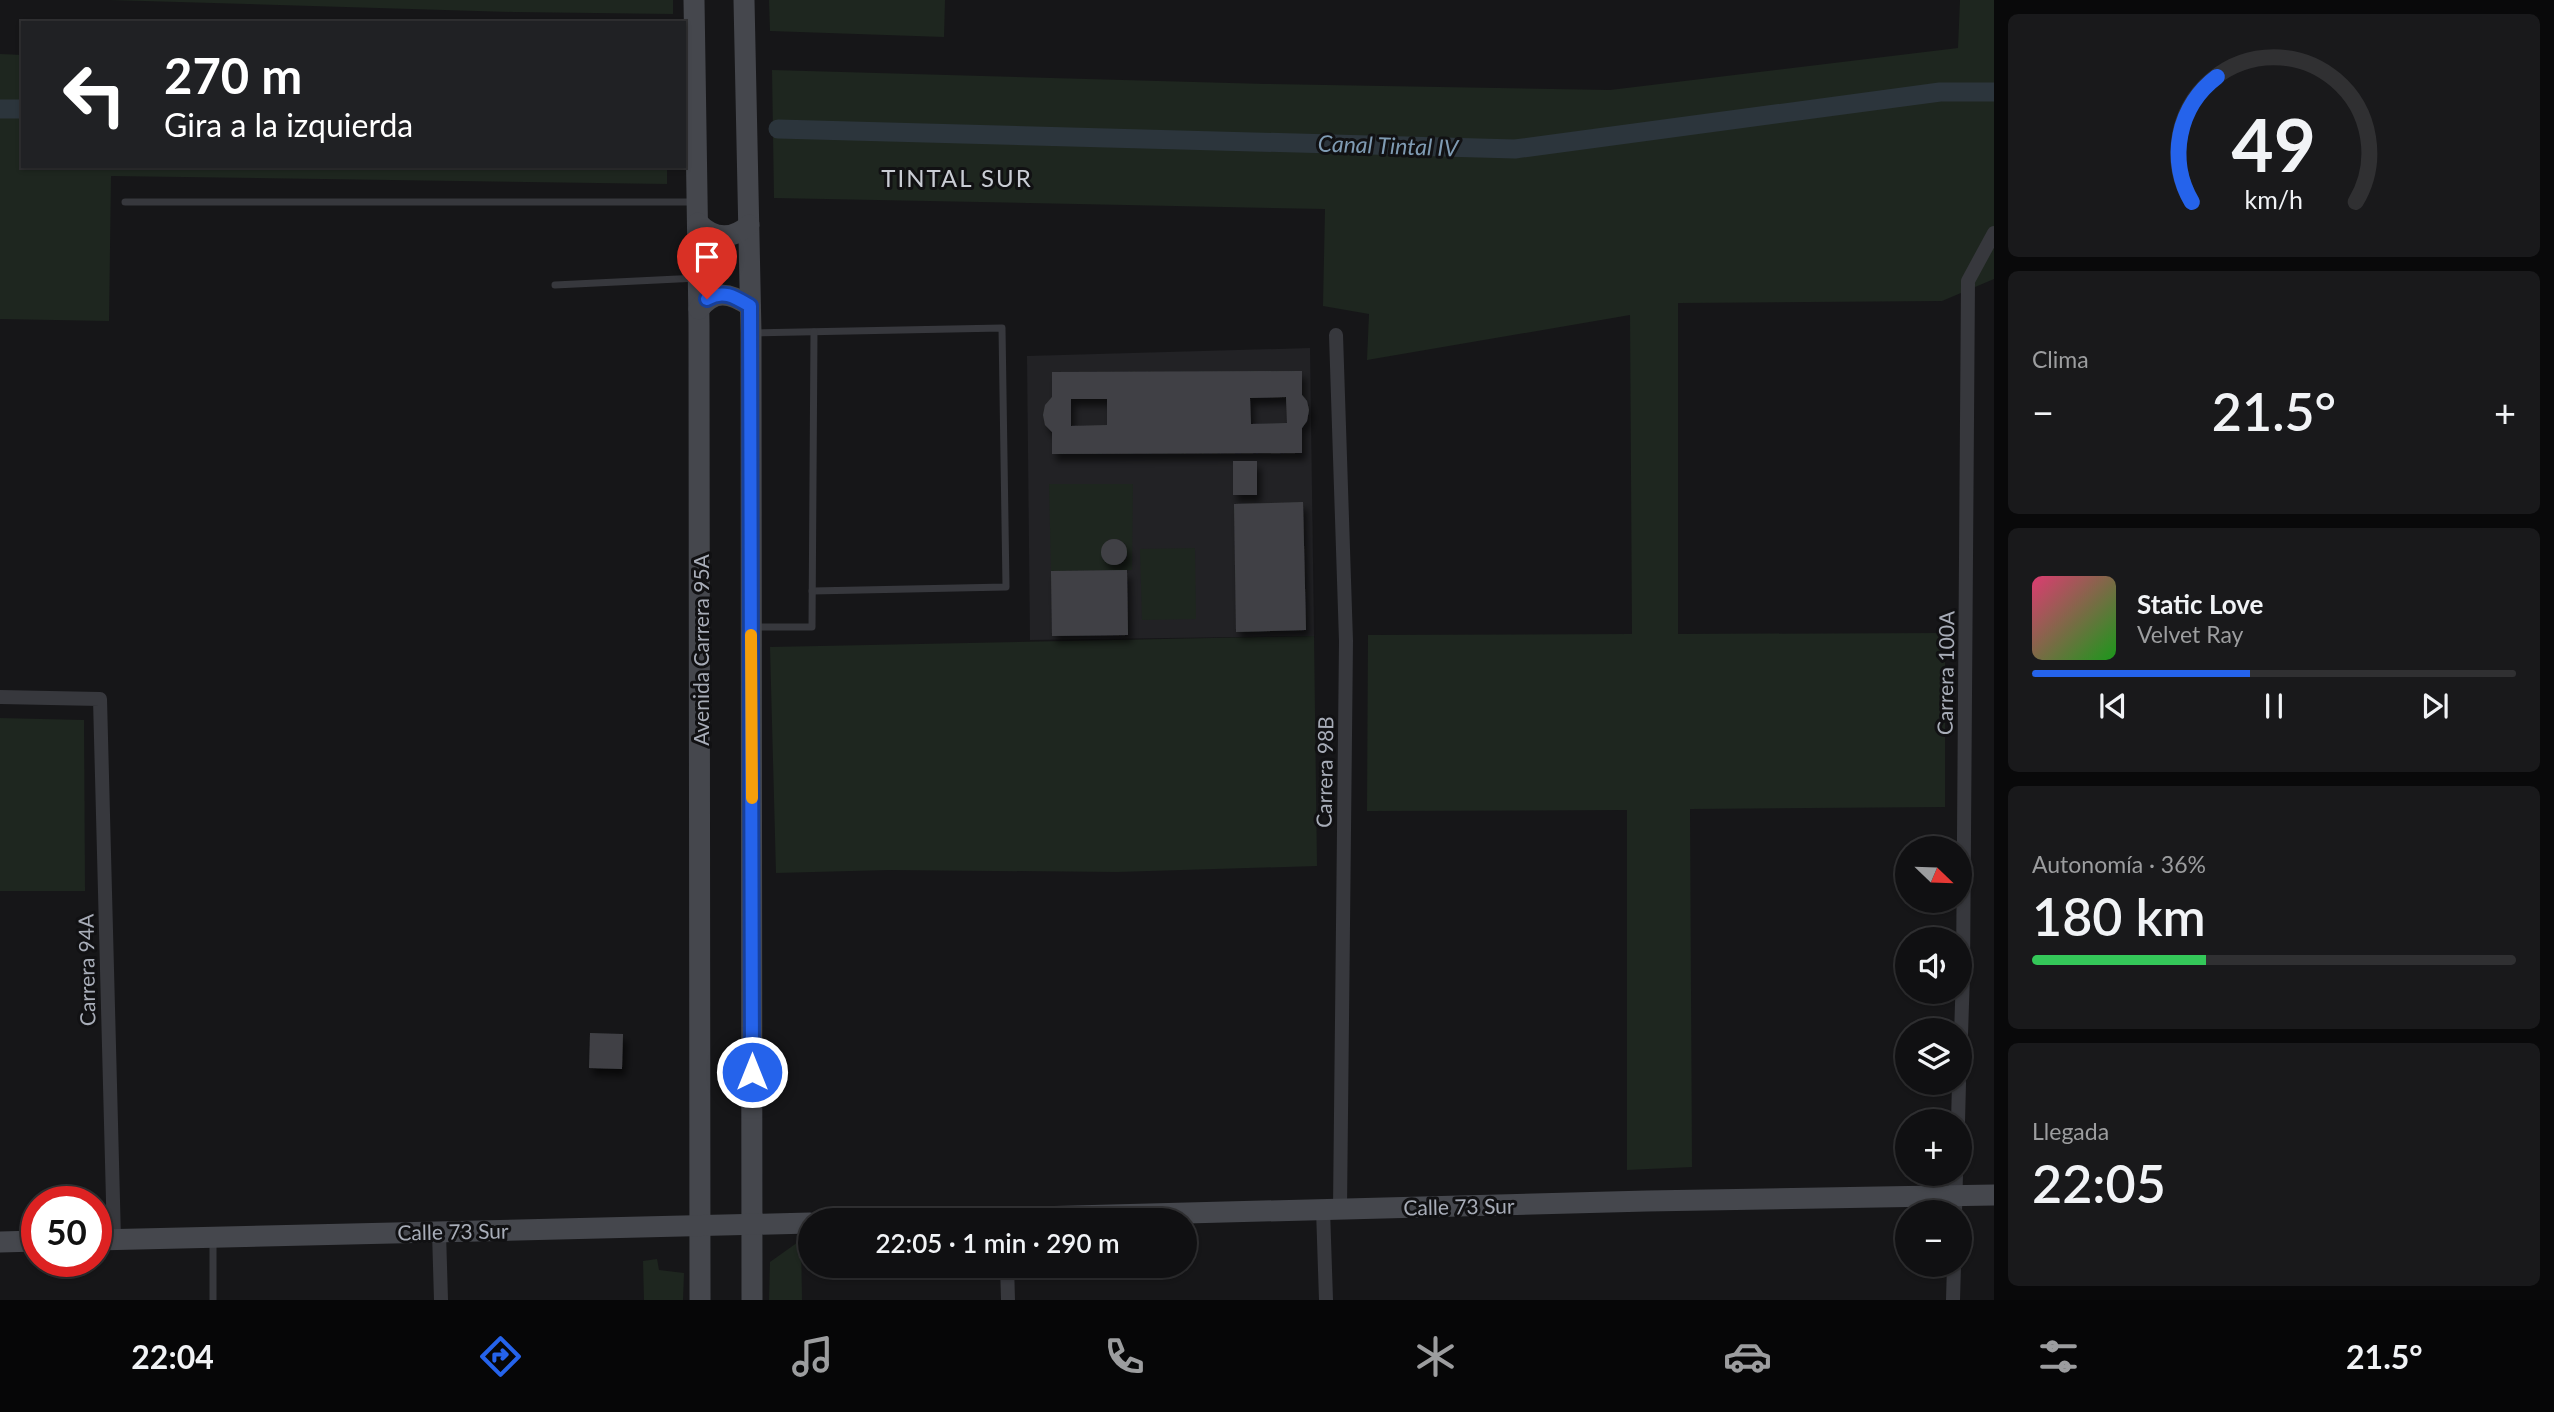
<!DOCTYPE html>
<html lang="es">
<meta charset="utf-8">
<style>
:root{--surface:#101012;--page:#19191b;--text:#f1f3f6;--muted:#9c9d9f;--line:#303032;--accent:#2563eb}
body{margin:0;font-family:Lato,sans-serif;background:var(--page);color:var(--text);height:100vh;display:flex;flex-direction:column;font-size:26px;white-space:nowrap}
*{box-sizing:border-box;margin:0}
p{font-size:23px;color:var(--muted)}
.icon{flex:none;width:38px;height:38px;fill:none;stroke:currentColor;stroke-width:2;stroke-linecap:round;stroke-linejoin:round}
.map{position:relative;flex:1;overflow:hidden}
.sheet{display:flex;flex-direction:column;gap:14px;padding:14px;background:#09090a;width:560px}
.sheet>*{flex:none}
.hud{position:absolute;left:21px;top:21px;width:665px;height:147px;border-radius:0px;box-shadow:0 2px 5px #0004,0 0 0 2px var(--line);background:#202124;color:#fff;overflow:hidden}
.needle{width:46px;rotate:113deg}
.fabs{position:absolute;left:1895px;top:836px;display:grid;gap:14px}
.fabs a{display:grid;place-items:center;width:77px;height:77px;border-radius:50%;background:var(--surface);box-shadow:0 2px 5px #0004,0 0 0 2px var(--line);font-size:35px}
.speed{position:absolute;left:21px;top:1186px;display:flex;gap:14px;font-size:35px;font-weight:700;text-align:center}
.speed>*{display:grid;place-content:center;width:91px;height:91px;border-radius:50%;background:var(--surface);box-shadow:0 2px 5px #0004,0 0 0 2px var(--line);line-height:1}
.speed .limit{border:10px solid #d22;background:#fff;color:#111}
.pin{position:absolute;display:grid;place-items:center;width:60px;height:60px;color:#fff;margin:-72px -30px;border-radius:50% 50% 50% 0;rotate:-45deg;box-shadow:0 0 7px #0007}
.pin .icon{rotate:45deg}
.me{position:absolute;width:77px;margin:-38px;rotate:0deg;stroke-linejoin:round;filter:drop-shadow(0 0 5px #0008)}
.turn{display:flex;align-items:center;gap:24px;height:147px;padding:0 28px;font-size:32px}
.turn .icon{width:91px;height:91px;stroke-width:2.5}
.turn b{display:block;font-size:49px;line-height:60px}
.big{font-size:52px;font-weight:600;line-height:1.1}
.sheet .card{flex:1;display:flex;flex-direction:column;justify-content:center;gap:10px;min-width:0;padding:0 24px;border-radius:10px;background:var(--page)}
.sheet .dial{align-items:center;gap:0}
.dial svg{height:182px;overflow:visible;fill:none;stroke:var(--line);stroke-width:7;stroke-linecap:round;text-anchor:middle}
.dial text{fill:var(--text);stroke:none}
.song{display:flex;align-items:center;gap:21px}
.cover{width:84px;height:84px;border-radius:10px;background:linear-gradient(135deg,hsl(340 70% 55%),hsl(120 70% 35%))}
.played{height:7px;border-radius:4px;background:linear-gradient(90deg,var(--accent) 45%,var(--line) 45%)}
.keys{display:flex;justify-content:space-around;direction:ltr}
.heat{display:flex;justify-content:space-between;align-items:center;font-size:38px;direction:ltr}
.charge{height:10px;border-radius:5px;background:linear-gradient(90deg,#34c759 36%,var(--line) 0)}
.trip{position:absolute;left:798px;top:1208px;width:399px;height:70px;border-radius:35px;background:var(--surface);box-shadow:0 2px 5px #0004,0 0 0 2px var(--line);font-weight:600;line-height:70px;text-align:center}
.menu{display:flex;height:112px;justify-content:space-around;align-items:center;background:#060607;color:var(--muted)}
.menu .icon{width:49px;height:49px}
.menu .selected{color:var(--accent)}
.menu b{font-size:32px;color:var(--text)}
main{display:flex;flex:1;min-height:0}
.map>svg:first-child{display:block}
.built{fill:#222225}
.green{fill:#1e261f;fill-rule:evenodd}
.lines{fill:none;stroke-linecap:round;stroke-linejoin:round}
.canal{stroke:#2c353c;stroke-width:19}
.building{fill:#404145;fill-rule:evenodd;filter:url(#shadow)}
.lane{stroke:#37383d;stroke-width:7}
.street{stroke:#37383d;stroke-width:14}
.secondary{stroke:#45474d;stroke-width:21}
.route-casing{stroke:#184099;stroke-width:18}
.route{stroke:#2563eb;stroke-width:12}
.slow{stroke:#f59e0b;stroke-width:12}
.labels{text-anchor:middle;dominant-baseline:central;stroke-width:6;stroke-linejoin:round;paint-order:stroke}
.street-label{font-size:21px;fill:#a8adb8;stroke:#111113}
.water-label{font-size:23px;font-style:italic;fill:#7f9bb3;stroke:#111113}
.quarter-label{font-size:24px;letter-spacing:2px;fill:#c9ccd4;stroke:#111113}
</style>
<main>
<div class="map">
<svg width="1994" height="1300" viewBox="0 0 1994 1300">
<defs>
<filter id="shadow"><feDropShadow dx="4" dy="7" stdDeviation="3.5" flood-color="#0009"/></filter>
</defs>
<rect width="100%" height="100%" fill="#161618"/>
<polygon class="built" points="1310,348 1314,636 1030,640 1027,356"/>
<g class="green">
<polygon points="109,0 673,0 673,14 514,12"/>
<polygon points="769,0 945,0 944,37 770,31"/>
<polygon points="1960,0 1994,0 1994,279 1942,301 1678,303 1678,634 1945,633 1945,807 1690,809 1692,1167 1627,1170 1627,810 1367,811 1368,635 1632,634 1630,315 1367,360 1369,314 1323,306 1325,209 774,198 772,70 1266,84 1610,90 1958,48"/>
<polygon points="0,54 23,55 23,166 667,166 667,184 111,176 109,321 0,319"/>
<path d="M1049 484H1133L1132 570 1051 571ZM1109 539H1119L1126 545 1127 558 1121 564 1112 565 1102 558 1103 545Z"/>
<polygon points="1195,548 1196,619 1142,620 1140,549"/>
<polygon points="1314,636 1317,866 1117,872 890,870 776,873 770,647"/>
<polygon points="0,718 84,720 85,891 0,891"/>
<polygon points="801,1240 802,1300 769,1300 770,1262"/>
<polygon points="657,1259 659,1270 684,1273 683,1300 644,1300 643,1261"/>
</g>
<g class="lines">
<g class="canal">
<polyline points="0,109 23,109"/>
<polyline points="778,129 1515,149 1940,92 1994,92"/>
</g>
</g>
<g class="building">
<path d="M1302 371V395L1307 401 1309 410 1307 421 1302 428V453L1052 454V432L1045 425 1043 415 1045 405 1052 397V372ZM1286 397 1287 423 1251 424 1250 398ZM1071 399H1107V425L1071 426Z"/>
<rect x="1233" y="461" width="24" height="34"/>
<polygon points="1303,502 1306,630 1236,632 1234,504"/>
<circle cx="1114" cy="552" r="13"/>
<polygon points="1127,570 1128,635 1052,636 1051,571"/>
<polygon points="590,1033 623,1034 622,1069 589,1068"/>
</g>
<g class="lines">
<g class="lane">
<polyline points="125,202 695,202"/>
<polyline points="555,285 698,278"/>
<polyline points="755,333 1002,328 1006,587 812,591"/>
<polyline points="755,627 812,627 814,332"/>
<polyline points="213,1300 213,1241"/>
</g>
<g class="street">
<polyline points="1336,335 1346,641 1340,1209"/>
<polyline points="0,697 100,699 114,1239"/>
<polyline points="1960,1065 1963,974 1968,281 1994,233"/>
<polyline points="1958,1122 1959,1083"/>
<polyline points="1323,1209 1326,1300"/>
<polyline points="1955,1213 1956,1174"/>
<polyline points="439,1232 441,1300"/>
<polyline points="1007,1265 1008,1300"/>
<polyline points="1953,1300 1954,1265"/>
</g>
<g class="secondary">
<polyline points="694,0 699,324 700,1300"/>
<polyline points="744,0 751,333 752,1300"/>
<path d="M698 223C714 240 732 240 749 225"/>
<path d="M699 309C715 289 730 293 750 306"/>
<polyline points="923,1220 1647,1201 1994,1195"/>
<polyline points="96,1240 810,1223"/>
<polyline points="0,1242 37,1241"/>
</g>
</g>
<g class="lines">
<g class="route-casing">
<path id="route" d="M707 299C723 289 735 297 750 306L752 1072"/>
</g>
<use href="#route" class="route"/>
<polyline class="slow" points="751,635 752,798"/>
</g>
<g class="labels">
<g class="street-label">
<text transform="translate(700 650) rotate(-90)">Avenida Carrera 95A</text>
<text transform="translate(1945 673) rotate(-89)">Carrera 100A</text>
<text transform="translate(1324 772) rotate(-89)">Carrera 98B</text>
<text transform="translate(86 970) rotate(-91)">Carrera 94A</text>
<text transform="translate(1459 1206) rotate(-1)">Calle 73 Sur</text>
<text transform="translate(453 1231) rotate(-1)">Calle 73 Sur</text>
</g>
<g class="water-label">
<text transform="translate(1388 145) rotate(2)">Canal Tintal IV</text>
</g>
<g class="quarter-label">
<text x="957" y="177">TINTAL SUR</text>
</g>
</g>
</svg>
<div class="fabs">
<a><svg class="needle" viewBox="-14 -14 28 28"><path d="M0-13l5 13h-10z" fill="#e53935"/><path d="M0 13l5-13h-10z" fill="#9c9d9f"/></svg></a>
<a><svg class="icon" aria-label="sound" viewBox="0 0 24 24"><path d="M4 9h4l5-4v14l-5-4H4zM17 9q2 3 0 6"/></svg></a>
<a><svg class="icon" aria-label="layers" viewBox="0 0 24 24"><path d="M12 4l9 5-9 5-9-5zM3 14l9 5 9-5"/></svg></a>
<a>+</a>
<a>−</a>
</div>
<div class="speed"><div class="limit">50</div></div>
<div class="pin" style="left:707px;top:299px;background:#d93025"><svg class="icon" aria-label="arrive" viewBox="0 0 24 24"><path d="M6 21V4h12l-3 4 3 4H6"/></svg></div>
<svg class="me" style="left:752px;top:1072px" viewBox="-20 -20 40 40"><circle r="17" fill="#2563eb" stroke="#fff" stroke-width="3"/><path d="M0-11L8 9 0 5-8 9z" fill="#fff"/></svg>
<div class="trip">22:05 · 1 min · 290 m</div>
<div class="hud">
<div class="turn"><svg class="icon" aria-label="left" viewBox="0 0 24 24"><path d="M17 20v-9H6M10 6l-5 5 5 5"/></svg><div><b>270 m</b>Gira a la izquierda</div></div>
</div>
</div>
<section class="sheet">
<div class="card dial"><svg viewBox="0 0 100 80">
<path d="M14 69A42 42 0 1 1 86 69"/>
<path d="M14 69A42 42 0 0 1 25 14" stroke="#2563eb"/>
<text x="50" y="56" font-size="32" font-weight="700">49</text>
<text x="50" y="72" font-size="11">km/h</text>
</svg></div>
<div class="card"><p>Clima</p>
<div class="heat"><a>−</a><b class="big">21.5°</b><a>+</a></div>
</div>
<div class="card">
<div class="song"><i class="cover"></i><div><b>Static Love</b><p>Velvet Ray</p></div></div>
<div class="played"></div>
<div class="keys"><svg class="icon" aria-label="previous" viewBox="0 0 24 24"><path d="M18 5L8 12l10 7zM5 5v14"/></svg><svg class="icon" aria-label="pause" viewBox="0 0 24 24"><path d="M8 5v14M16 5v14"/></svg><svg class="icon" aria-label="next" viewBox="0 0 24 24"><path d="M6 5l10 7-10 7zM19 5v14"/></svg></div>
</div>
<div class="card"><p>Autonomía · 36%</p><b class="big">180 km</b><div class="charge"></div></div>
<div class="card"><p>Llegada</p><b class="big">22:05</b></div>
</section>
</main>
<nav class="menu">
<b>22:04</b>
<svg class="icon selected" aria-label="directions" viewBox="0 0 24 24"><path d="M12 3l9 9-9 9-9-9zM9 14v-3h6M13 9l2 2-2 2"/></svg>
<svg class="icon" aria-label="music" viewBox="0 0 24 24"><path d="M9 18V5l10-2v13"/><circle cx="6" cy="18" r="3"/><circle cx="16" cy="16" r="3"/></svg>
<svg class="icon" aria-label="phone" viewBox="0 0 24 24"><path d="M5 4h4l2 5-3 2q2 4 5 5l2-3 5 2v4C11 20 4 13 5 4z"/></svg>
<svg class="icon" aria-label="climate" viewBox="0 0 24 24"><path d="M12 3v18M4 7l16 10M4 17L20 7"/></svg>
<svg class="icon" aria-label="car" viewBox="0 0 24 24"><path d="M5 17H2v-5l4-1 3-4h7l3 4 3 1v5h-3M9 17h6M6 11h13"/><circle cx="7" cy="17" r="2"/><circle cx="17" cy="17" r="2"/></svg>
<svg class="icon" aria-label="filters" viewBox="0 0 24 24"><path d="M4 7h16M4 17h16"/><circle cx="9" cy="7" r="2"/><circle cx="15" cy="17" r="2"/></svg>
<b>21.5°</b>
</nav>
